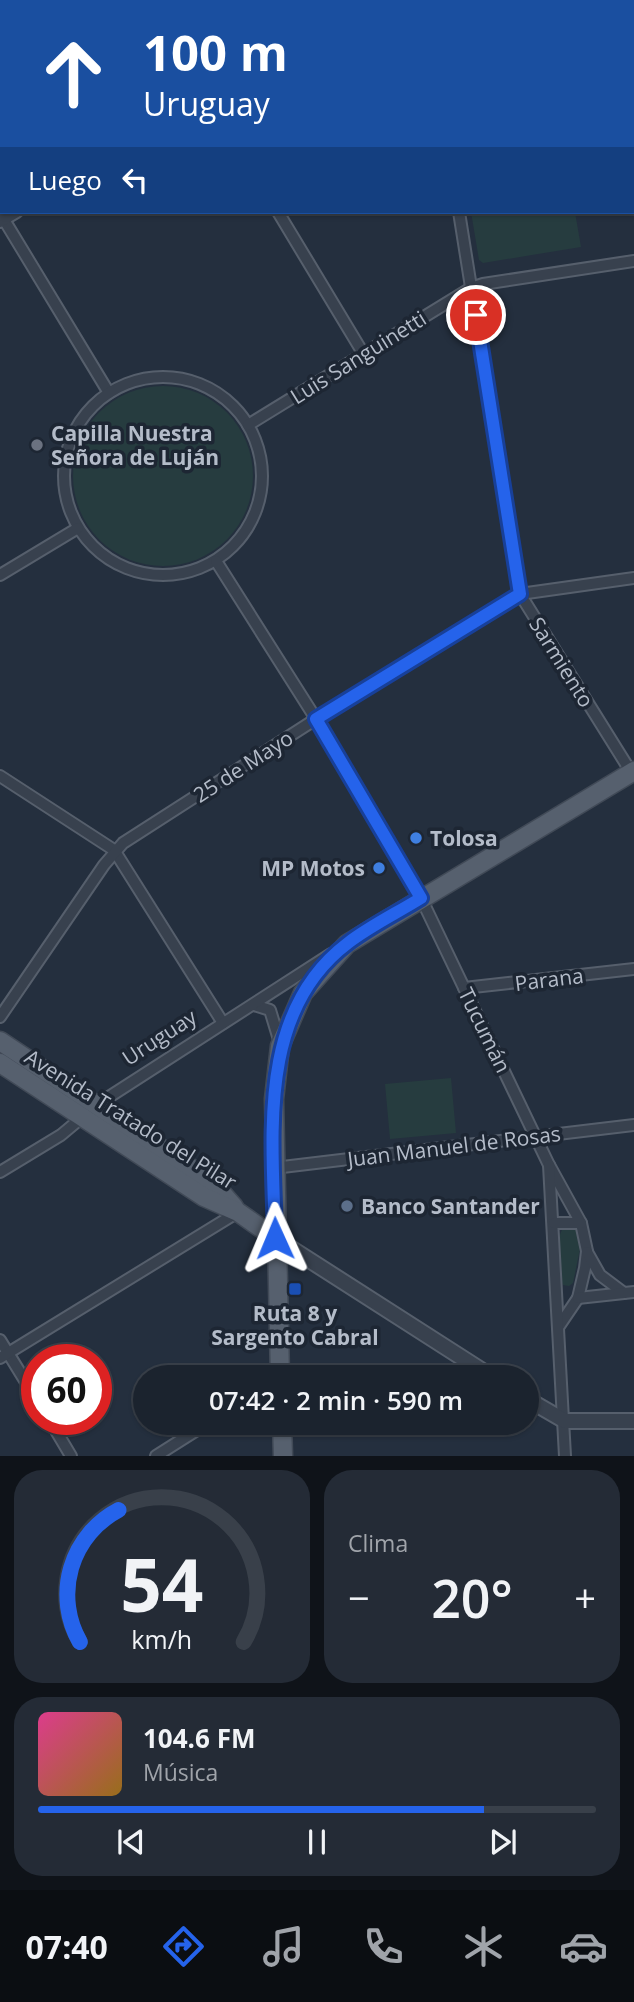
<!DOCTYPE html>
<html lang="es">
<meta charset="utf-8">
<style>
:root{--surface:#1b232e;--page:#242b36;--text:#f1f3f6;--muted:#a0a4aa;--line:#39404a;--accent:#2563eb}
body{margin:0;font-family:"Open Sans",sans-serif;background:var(--page);color:var(--text);height:100vh;display:flex;flex-direction:column;font-size:26px;white-space:nowrap}
*{box-sizing:border-box;margin:0}
p{font-size:23px;color:var(--muted)}
.icon{flex:none;width:38px;height:38px;fill:none;stroke:currentColor;stroke-width:2;stroke-linecap:round;stroke-linejoin:round}
.map{position:relative;height:1456px;overflow:hidden}
.drawer{display:flex;flex-direction:column;gap:14px;padding:14px;background:#0f1319;flex:1}
.drawer>*{flex:none}
.banner{position:absolute;left:0px;top:0px;width:635px;height:214px;box-shadow:0 2px 5px #0004,0 0 0 2px var(--line);background:#1a4fa0;color:#fff;overflow:hidden}
.speed{position:absolute;left:21px;top:1344px;display:flex;gap:14px;font-size:35px;font-weight:700;text-align:center}
.speed>*{display:grid;place-content:center;width:91px;height:91px;border-radius:50%;background:var(--surface);box-shadow:0 2px 5px #0004,0 0 0 2px var(--line);line-height:1}
.speed .limit{border:10px solid #d22;background:#fff;color:#111}
.pin{position:absolute;display:grid;place-items:center;width:60px;height:60px;color:#fff;margin:-30px;border:4px solid #fff;border-radius:50%;box-shadow:0 2px 7px #0007}
.me{position:absolute;width:77px;margin:-38px;rotate:359deg;stroke-linejoin:round;filter:drop-shadow(0 0 5px #0008)}
.turn{display:flex;align-items:center;gap:24px;height:147px;padding:0 28px;font-size:32px}
.turn .icon{width:91px;height:91px;stroke-width:2.5}
.turn b{display:block;font-size:49px;line-height:60px}
.then{display:flex;align-items:center;height:66px;padding:0 28px;background:#0003;gap:14px;font-size:26px}
.big{font-size:52px;font-weight:600;line-height:1.1}
.drawer .card{flex:1;display:flex;flex-direction:column;justify-content:center;gap:10px;min-width:0;padding:0 24px;border-radius:28px;background:var(--page)}
.drawer .dial{align-items:center;gap:0}
.dial svg{height:182px;overflow:visible;fill:none;stroke:var(--line);stroke-width:7;stroke-linecap:round;text-anchor:middle}
.dial text{fill:var(--text);stroke:none}
.song{display:flex;align-items:center;gap:21px}
.cover{width:84px;height:84px;border-radius:10px;background:linear-gradient(135deg,hsl(330 70% 55%),hsl(40 70% 35%))}
.played{height:7px;border-radius:4px;background:linear-gradient(90deg,var(--accent) 80%,var(--line) 80%)}
.keys{display:flex;justify-content:space-around;direction:ltr}
.heat{display:flex;justify-content:space-between;align-items:center;font-size:38px;direction:ltr}
.drawer .tiles{flex:1;display:grid;gap:14px;grid-template-columns:1fr 1fr}
.card:last-child{grid-column:span 2}
.trip{position:absolute;left:133px;top:1365px;width:406px;height:70px;border-radius:35px;background:var(--surface);box-shadow:0 2px 5px #0004,0 0 0 2px var(--line);font-weight:600;line-height:70px;text-align:center}
.dock{display:flex;height:112px;justify-content:space-around;align-items:center;background:#0b0e12;color:var(--muted)}
.dock .icon{width:49px;height:49px}
.dock .active{color:var(--accent)}
.dock b{font-size:32px;color:var(--text)}
.map>svg:first-child{display:block}
.green{fill:#263c3f}
.lines{fill:none;stroke-linecap:round;stroke-linejoin:round}
.minor-casing{stroke:#565f6c;stroke-width:14}
.tertiary-casing{stroke:#565f6c;stroke-width:18}
.primary-casing{stroke:#414a57;stroke-width:21}
.minor{stroke:#38414e;stroke-width:10}
.tertiary{stroke:#38414e;stroke-width:14}
.primary{stroke:#56606e;stroke-width:18}
.route-casing{stroke:#184099;stroke-width:18}
.route{stroke:#2563eb;stroke-width:12}
.worship-dot{fill:#6b7280;stroke:#1d2633;stroke-width:2.5}
.shop-dot{fill:#3f7fe0;stroke:#1d2633;stroke-width:2.5}
.service-dot{fill:#5c6f8a;stroke:#1d2633;stroke-width:2.5}
.transit-dot{fill:#1a4fb4;stroke:#1d2633;stroke-width:2.5}
.labels{text-anchor:middle;dominant-baseline:central;stroke-width:7;stroke-linejoin:round;paint-order:stroke}
.street-label{font-size:21px;fill:#b4bcc9;stroke:#1d2633}
.poi-label{font-size:21px;font-weight:bold;fill:#b4bcc9;stroke:#1d2633;text-anchor:start}
</style>
<div class="map">
<svg width="634" height="1456" viewBox="0 0 634 1456">
<rect width="100%" height="100%" fill="#242f3e"/>
<g class="green">
<polygon points="471,212 575,212 581,247 483,263 479,260"/>
<circle cx="163" cy="476" r="90"/>
<polygon points="451,1078 456,1133 390,1139 385,1084"/>
<path d="M564 1227 576 1230 580 1249 573 1283 569 1286 563 1285C557 1271 554 1239 564 1227Z"/>
</g>
<g class="lines">
<g class="minor-casing">
<g id="minor">
<polyline points="147,0 148,2"/>
<polyline points="425,0 425,2"/>
<polyline points="361,2 364,0"/>
<polyline points="278,212 363,353"/>
<polyline points="459,212 520,594 631,772"/>
<polyline points="0,213 109,393"/>
<polyline points="0,222 17,212"/>
<circle cx="163" cy="476" r="99"/>
<polyline points="248,425 471,288 483,284 634,261"/>
<polyline points="216,561 316,719 421,898 548,1163 581,1223 587,1251 585,1268 578,1298 559,1326"/>
<polyline points="0,575 78,528"/>
<polyline points="0,776 114,850 223,1023"/>
<polyline points="464,988 634,969"/>
<polyline points="254,1005 270,1010 280,1043"/>
<polyline points="0,1017 104,865 123,843 316,719 520,594 634,578"/>
<polyline points="549,1165 565,1456"/>
<polyline points="274,1168 634,1125"/>
<polyline points="0,1172 61,1135 98,1104 331,954"/>
<polyline points="554,1223 581,1223"/>
<polyline points="587,1252 600,1275 624,1293"/>
<polyline points="578,1298 634,1292"/>
<polyline points="0,1340 37,1400"/>
<polyline points="0,1358 238,1212"/>
<polyline points="49,1419 71,1456"/>
<polyline points="156,1456 208,1423"/>
</g>
</g>
<g class="tertiary-casing">
<g id="tertiary">
<polyline points="275,1238 492,1377"/>
<polyline points="527,1399 565,1421 634,1421"/>
</g>
</g>
<g class="primary-casing">
<g id="primary">
<polyline points="0,1041 213,1183 234,1207"/>
<polyline points="0,1063 204,1197 238,1212 275,1238"/>
<polyline points="280,1377 274,1099 280,1046 303,993 347,944 634,771"/>
<polyline points="282,1423 283,1456"/>
</g>
</g>
<use href="#minor" class="minor"/>
<use href="#tertiary" class="tertiary"/>
<use href="#primary" class="primary"/>
</g>
<g class="lines">
<g class="route-casing">
<path id="route" d="M275 1238C273 1138 256 1012 348 943 370 926 397 913 421 898L316 719 520 594 476 315"/>
</g>
<use href="#route" class="route"/>
</g>
<circle class="worship-dot" cx="37" cy="445" r="7"/>
<g class="shop-dot">
<circle cx="416" cy="838" r="7"/>
<circle cx="379" cy="868" r="7"/>
</g>
<circle class="service-dot" cx="347" cy="1206" r="7"/>
<rect class="transit-dot" x="288" y="1282" width="14" height="14" rx="3.5"/>
<g class="labels">
<g class="street-label">
<text transform="translate(358 357) rotate(-32)">Luis Sanguinetti</text>
<text transform="translate(562 662) rotate(58)">Sarmiento</text>
<text transform="translate(243 766) rotate(-33)">25 de Mayo</text>
<text transform="translate(549 979) rotate(-7)">Parana</text>
<text transform="translate(485 1030) rotate(64)">Tucumán</text>
<text transform="translate(159 1037) rotate(-33)">Uruguay</text>
<text transform="translate(131 1119) rotate(32)">Avenida Tratado del Pilar</text>
<text transform="translate(454 1146) rotate(-7)">Juan Manuel de Rosas</text>
</g>
<g class="poi-label">
<text x="51" y="433">Capilla Nuestra<tspan x="51" dy="24">Señora de Luján</tspan></text>
<text x="430" y="838">Tolosa</text>
<text x="365" y="868" text-anchor="end">MP Motos</text>
<text x="361" y="1206">Banco Santander</text>
<text x="295" y="1313" text-anchor="middle">Ruta 8 y<tspan x="295" dy="24">Sargento Cabral</tspan></text>
</g>
</g>
</svg>
<div class="speed"><div class="limit">60</div></div>
<div class="pin" style="left:476px;top:315px;background:#d93025"><svg class="icon" aria-label="arrive" viewBox="0 0 24 24"><path d="M6 21V4h12l-3 4 3 4H6"/></svg></div>
<svg class="me" style="left:275px;top:1238px" viewBox="-20 -20 40 40"><path d="M0-17L14 15 0 8-14 15z" fill="#2563eb" stroke="#fff" stroke-width="4"/></svg>
<div class="trip">07:42 · 2 min · 590 m</div>
<div class="banner">
<div class="turn"><svg class="icon" aria-label="ahead" viewBox="0 0 24 24"><path d="M12 20V5M6 11l6-6 6 6"/></svg><div><b>100 m</b>Uruguay</div></div>
<div class="then">Luego<svg class="icon" aria-label="left" viewBox="0 0 24 24"><path d="M17 20v-9H6M10 6l-5 5 5 5"/></svg></div>
</div>
</div>
<section class="drawer">
<div class="tiles">
<div class="card dial"><svg viewBox="0 0 100 80">
<path d="M14 69A42 42 0 1 1 86 69"/>
<path d="M14 69A42 42 0 0 1 31 11" stroke="#2563eb"/>
<text x="50" y="56" font-size="32" font-weight="700">54</text>
<text x="50" y="72" font-size="11">km/h</text>
</svg></div>
<div class="card"><p>Clima</p>
<div class="heat"><a>−</a><b class="big">20°</b><a>+</a></div>
</div>
<div class="card">
<div class="song"><i class="cover"></i><div><b>104.6 FM</b><p>Música</p></div></div>
<div class="played"></div>
<div class="keys"><svg class="icon" aria-label="previous" viewBox="0 0 24 24"><path d="M18 5L8 12l10 7zM5 5v14"/></svg><svg class="icon" aria-label="pause" viewBox="0 0 24 24"><path d="M8 5v14M16 5v14"/></svg><svg class="icon" aria-label="next" viewBox="0 0 24 24"><path d="M6 5l10 7-10 7zM19 5v14"/></svg></div>
</div>
</div>
</section>
<nav class="dock">
<b>07:40</b>
<svg class="icon active" aria-label="directions" viewBox="0 0 24 24"><path d="M12 3l9 9-9 9-9-9zM9 14v-3h6M13 9l2 2-2 2"/></svg>
<svg class="icon" aria-label="music" viewBox="0 0 24 24"><path d="M9 18V5l10-2v13"/><circle cx="6" cy="18" r="3"/><circle cx="16" cy="16" r="3"/></svg>
<svg class="icon" aria-label="phone" viewBox="0 0 24 24"><path d="M5 4h4l2 5-3 2q2 4 5 5l2-3 5 2v4C11 20 4 13 5 4z"/></svg>
<svg class="icon" aria-label="climate" viewBox="0 0 24 24"><path d="M12 3v18M4 7l16 10M4 17L20 7"/></svg>
<svg class="icon" aria-label="car" viewBox="0 0 24 24"><path d="M5 17H2v-5l4-1 3-4h7l3 4 3 1v5h-3M9 17h6M6 11h13"/><circle cx="7" cy="17" r="2"/><circle cx="17" cy="17" r="2"/></svg>
</nav>
